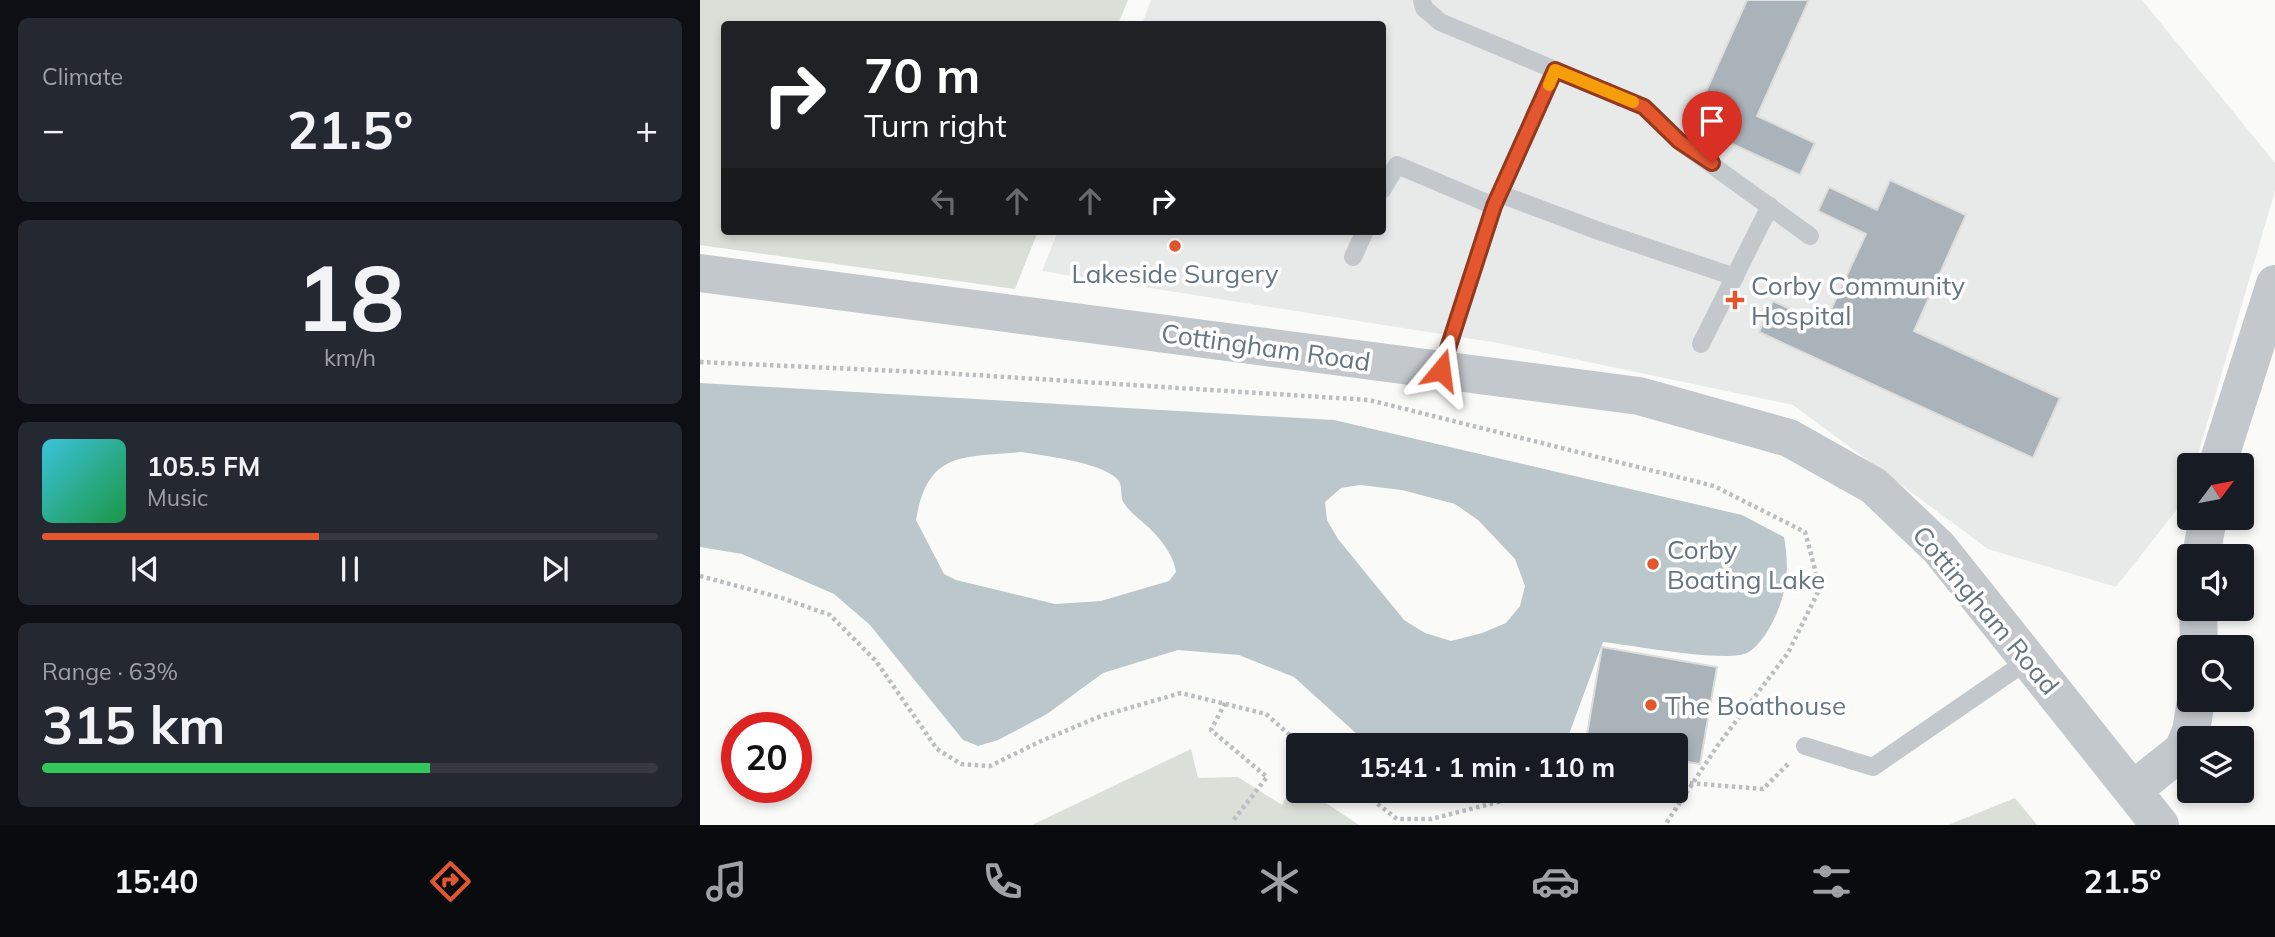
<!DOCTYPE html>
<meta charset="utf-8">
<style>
:root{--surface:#171b24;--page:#242831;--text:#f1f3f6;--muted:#9ea1a6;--line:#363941;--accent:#e4572e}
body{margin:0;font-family:Mulish,sans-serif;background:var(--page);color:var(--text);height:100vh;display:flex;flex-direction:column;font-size:26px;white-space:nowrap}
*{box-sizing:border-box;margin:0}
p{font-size:23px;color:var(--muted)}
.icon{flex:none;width:38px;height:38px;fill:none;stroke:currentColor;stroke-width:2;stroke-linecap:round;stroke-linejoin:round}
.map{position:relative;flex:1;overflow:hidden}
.sheet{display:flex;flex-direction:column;gap:18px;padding:18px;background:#0d0f14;width:700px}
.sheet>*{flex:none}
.hud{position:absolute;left:21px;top:21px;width:665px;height:214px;border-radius:7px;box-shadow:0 4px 10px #0003;background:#202124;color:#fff;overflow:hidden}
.needle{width:46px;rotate:58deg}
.controls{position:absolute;left:1477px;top:453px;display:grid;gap:14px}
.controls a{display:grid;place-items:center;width:77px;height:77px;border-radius:7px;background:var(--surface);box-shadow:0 4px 10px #0003;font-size:35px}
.speed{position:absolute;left:21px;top:712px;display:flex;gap:14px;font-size:35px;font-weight:700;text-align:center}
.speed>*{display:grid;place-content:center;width:91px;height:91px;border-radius:50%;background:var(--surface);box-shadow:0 4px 10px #0003;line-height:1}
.speed .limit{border:10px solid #d22;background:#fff;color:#111}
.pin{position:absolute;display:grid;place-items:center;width:60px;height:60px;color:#fff;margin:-72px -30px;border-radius:50% 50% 50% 0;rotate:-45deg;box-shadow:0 0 7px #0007}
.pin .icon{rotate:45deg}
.me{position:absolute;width:77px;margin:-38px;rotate:16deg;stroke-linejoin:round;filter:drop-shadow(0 0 5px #0008)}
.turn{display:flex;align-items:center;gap:24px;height:147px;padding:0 28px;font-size:32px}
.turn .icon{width:91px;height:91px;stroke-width:2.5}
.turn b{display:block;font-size:49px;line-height:60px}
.lanes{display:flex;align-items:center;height:66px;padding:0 28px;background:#0003;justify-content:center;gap:35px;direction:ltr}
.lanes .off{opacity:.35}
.big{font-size:52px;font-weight:700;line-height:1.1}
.sheet .tile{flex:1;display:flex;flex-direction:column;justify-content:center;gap:10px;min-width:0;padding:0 24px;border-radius:10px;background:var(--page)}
.sheet .dial{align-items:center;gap:0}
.dial b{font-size:91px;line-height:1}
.song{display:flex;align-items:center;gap:21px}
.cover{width:84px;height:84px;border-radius:10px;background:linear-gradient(135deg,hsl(190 70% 55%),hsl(140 70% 35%))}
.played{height:7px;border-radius:4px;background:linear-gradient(90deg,var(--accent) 45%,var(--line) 45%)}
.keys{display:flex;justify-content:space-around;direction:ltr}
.heat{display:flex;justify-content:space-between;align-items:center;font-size:38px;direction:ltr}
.charge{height:10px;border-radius:5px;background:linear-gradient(90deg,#34c759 63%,var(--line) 0)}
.trip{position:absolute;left:586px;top:733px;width:402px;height:70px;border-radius:7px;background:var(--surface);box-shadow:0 4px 10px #0003;font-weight:700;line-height:70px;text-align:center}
.menu{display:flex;height:112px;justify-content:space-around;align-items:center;background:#090b0e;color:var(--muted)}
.menu .icon{width:49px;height:49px}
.menu .on{color:var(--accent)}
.menu b{font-size:32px;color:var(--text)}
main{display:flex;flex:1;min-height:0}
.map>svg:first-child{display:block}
.built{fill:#e8e9e9}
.green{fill:#dadfd7}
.water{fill:#bbc7cb;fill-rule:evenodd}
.building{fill:#aab3b9;stroke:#dcdcda;stroke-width:2}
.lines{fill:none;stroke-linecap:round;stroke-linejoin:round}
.path{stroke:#bbbfc2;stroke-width:4.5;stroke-dasharray:3.5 3.5;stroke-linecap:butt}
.service{stroke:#c3c8cc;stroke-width:18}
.tertiary{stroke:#c3c8cc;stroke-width:38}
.route-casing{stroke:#94391e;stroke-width:18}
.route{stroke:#e4572e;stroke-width:12}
.slow{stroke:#f59e0b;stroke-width:12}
.poi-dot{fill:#e4572e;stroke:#fff;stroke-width:2.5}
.labels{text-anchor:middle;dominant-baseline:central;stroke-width:7;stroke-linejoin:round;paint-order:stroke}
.poi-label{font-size:26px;fill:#657683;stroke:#fff;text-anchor:start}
.street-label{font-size:26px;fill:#657683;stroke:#fff}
</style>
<main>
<section class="sheet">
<div class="tile"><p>Climate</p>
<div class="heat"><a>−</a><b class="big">21.5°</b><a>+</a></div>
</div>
<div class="tile dial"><b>18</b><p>km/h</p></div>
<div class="tile">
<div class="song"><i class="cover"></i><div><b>105.5 FM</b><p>Music</p></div></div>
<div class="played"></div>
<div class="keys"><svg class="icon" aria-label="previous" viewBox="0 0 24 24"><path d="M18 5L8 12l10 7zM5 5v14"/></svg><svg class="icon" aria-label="pause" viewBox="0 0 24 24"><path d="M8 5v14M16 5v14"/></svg><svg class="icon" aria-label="next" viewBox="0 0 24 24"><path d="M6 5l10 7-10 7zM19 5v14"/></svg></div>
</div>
<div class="tile"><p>Range · 63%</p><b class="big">315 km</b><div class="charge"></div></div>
</section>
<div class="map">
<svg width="1575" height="825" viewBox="0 0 1575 825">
<rect width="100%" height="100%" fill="#fafaf8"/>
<polygon class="built" points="451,0 1442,0 1575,163 1575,191 1495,465 1489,466 1489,486 1486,498 1416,587 1288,549 1093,405 798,343 342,271 358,231 682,231 682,24 442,24"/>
<g class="green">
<polygon points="0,0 428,0 418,24 24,24 24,231 338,231 315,289 0,245"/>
<polygon points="491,749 498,778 538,777 582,805 594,781 598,785 598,791 608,791 659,825 332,825"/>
<polygon points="1315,798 1337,825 1248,825"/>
</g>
<path class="water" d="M0 383 634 420 1042 515 1084 537C1089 567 1088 587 1076 615 1070 628 1060 646 1047 653 1026 663 931 645 903 642L865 745H669L594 677 539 655 478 650 403 673 347 714 298 740 278 746 263 740 170 625 134 594 42 554 0 547ZM321 452C345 456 399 462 416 478 424 484 419 495 424 503 429 512 440 519 447 526 460 538 474 555 476 572L469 581 401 601 355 604 256 580 244 574 216 520C228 450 263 458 321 452ZM660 485 702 490 755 504 778 520 815 559 825 586 820 606 806 623 782 633 751 641 725 633 704 620 638 539 627 520 625 502 641 488Z"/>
<g class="building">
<polygon points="1047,0 1109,0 1057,116 1115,143 1100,175 991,125"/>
<polygon points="1190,180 1266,215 1214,331 1360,398 1333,458 1059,332 1073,301 1124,325 1166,234 1118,211 1129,187 1177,210"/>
<polygon points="902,647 1017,667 1000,764 976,760 976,746 885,746"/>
</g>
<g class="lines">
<g class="path">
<polyline points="0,362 243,373 669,400 1014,486 1105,532 1120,588 1088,653 1018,745 965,825"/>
<polyline points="0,576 82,598 130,615 176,661 237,749 261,764 290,766 341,741 401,716 481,693 566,714 602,746"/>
<polyline points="525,703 511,730 567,777 532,822"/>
<polyline points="976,782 1063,789 1090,762"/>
<polyline points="661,791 697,819 731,819 842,791"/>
</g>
<g class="service">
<polyline points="722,0 724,8 740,22 944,107 979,141 1110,236"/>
<polyline points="682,190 697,165 794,206"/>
<polyline points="800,194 899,231 1035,277"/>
<polyline points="653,257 665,231"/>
<polyline points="1001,344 1070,206"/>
<polyline points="741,370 794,206 855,70"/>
<polyline points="1105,746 1173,767 1330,659"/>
</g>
<g class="tertiary">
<polyline points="0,273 939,396 1089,438 1174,486 1239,548 1460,825"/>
<polyline points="1517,466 1575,284"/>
<polyline points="1501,556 1508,518"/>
<polyline points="1498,609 1499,648"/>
<polyline points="1433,790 1483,750 1491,731 1496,700"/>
</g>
</g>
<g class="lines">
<g class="route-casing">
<polyline id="route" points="741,370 794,206 855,70 944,107 979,141 1012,163"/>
</g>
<use href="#route" class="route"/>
<polyline class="slow" points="849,85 855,70 933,102"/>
</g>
<g class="poi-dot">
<circle cx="475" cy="246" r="7"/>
<path d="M1031.5 289.5h7v7h7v7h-7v7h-7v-7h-7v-7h7z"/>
<circle cx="953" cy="564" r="7"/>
<circle cx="951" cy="705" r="7"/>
</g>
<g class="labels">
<g class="poi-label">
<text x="475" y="273" text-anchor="middle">Lakeside Surgery</text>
<text x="1051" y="285">Corby Community<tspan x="1051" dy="30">Hospital</tspan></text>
<text x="967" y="549">Corby<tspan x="967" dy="30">Boating Lake</tspan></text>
<text x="965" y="705">The Boathouse</text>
</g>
<g class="street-label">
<text transform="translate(566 347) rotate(8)">Cottingham Road</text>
<text transform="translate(1286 610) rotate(50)">Cottingham Road</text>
</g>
</g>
</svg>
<div class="controls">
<a><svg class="needle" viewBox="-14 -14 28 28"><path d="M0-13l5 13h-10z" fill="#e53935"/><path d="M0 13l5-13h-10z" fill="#9ea1a6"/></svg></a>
<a><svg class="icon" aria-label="sound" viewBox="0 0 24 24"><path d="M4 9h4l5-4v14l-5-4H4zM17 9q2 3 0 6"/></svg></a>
<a><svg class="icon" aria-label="search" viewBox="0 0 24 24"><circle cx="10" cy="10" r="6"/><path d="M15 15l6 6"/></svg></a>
<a><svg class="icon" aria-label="layers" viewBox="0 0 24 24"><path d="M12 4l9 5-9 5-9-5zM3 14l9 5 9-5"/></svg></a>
</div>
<div class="speed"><div class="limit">20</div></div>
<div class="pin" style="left:1012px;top:163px;background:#d93025"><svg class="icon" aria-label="arrive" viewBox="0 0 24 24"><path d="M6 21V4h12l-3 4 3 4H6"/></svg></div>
<svg class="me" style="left:741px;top:370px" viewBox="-20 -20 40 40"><path d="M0-17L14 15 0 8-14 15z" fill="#e4572e" stroke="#fff" stroke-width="4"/></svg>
<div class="trip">15:41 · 1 min · 110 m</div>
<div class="hud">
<div class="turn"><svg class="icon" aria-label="right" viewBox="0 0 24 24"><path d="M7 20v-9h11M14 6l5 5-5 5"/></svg><div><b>70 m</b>Turn right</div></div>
<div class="lanes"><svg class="icon off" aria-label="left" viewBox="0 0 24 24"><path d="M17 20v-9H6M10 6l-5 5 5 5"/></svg><svg class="icon off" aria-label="ahead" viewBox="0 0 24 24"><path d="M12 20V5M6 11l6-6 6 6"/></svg><svg class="icon off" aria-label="ahead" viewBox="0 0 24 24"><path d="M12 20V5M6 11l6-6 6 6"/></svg><svg class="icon" aria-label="right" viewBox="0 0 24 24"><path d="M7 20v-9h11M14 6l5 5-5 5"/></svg></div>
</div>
</div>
</main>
<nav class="menu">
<b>15:40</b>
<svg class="icon on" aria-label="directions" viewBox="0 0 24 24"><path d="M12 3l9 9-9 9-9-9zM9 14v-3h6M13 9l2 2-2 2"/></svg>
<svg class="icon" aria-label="music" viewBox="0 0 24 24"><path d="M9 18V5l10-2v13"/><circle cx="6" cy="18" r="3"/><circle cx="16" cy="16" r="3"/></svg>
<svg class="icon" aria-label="phone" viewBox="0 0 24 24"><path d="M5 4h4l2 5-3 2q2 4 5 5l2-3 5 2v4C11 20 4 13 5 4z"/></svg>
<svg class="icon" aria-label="climate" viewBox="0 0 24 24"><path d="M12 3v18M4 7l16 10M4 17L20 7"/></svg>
<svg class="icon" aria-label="car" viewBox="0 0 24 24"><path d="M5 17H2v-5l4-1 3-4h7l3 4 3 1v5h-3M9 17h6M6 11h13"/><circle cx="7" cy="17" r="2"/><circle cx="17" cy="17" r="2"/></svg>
<svg class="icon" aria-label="filters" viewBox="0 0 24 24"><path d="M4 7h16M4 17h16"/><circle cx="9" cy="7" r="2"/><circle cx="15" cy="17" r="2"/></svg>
<b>21.5°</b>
</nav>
